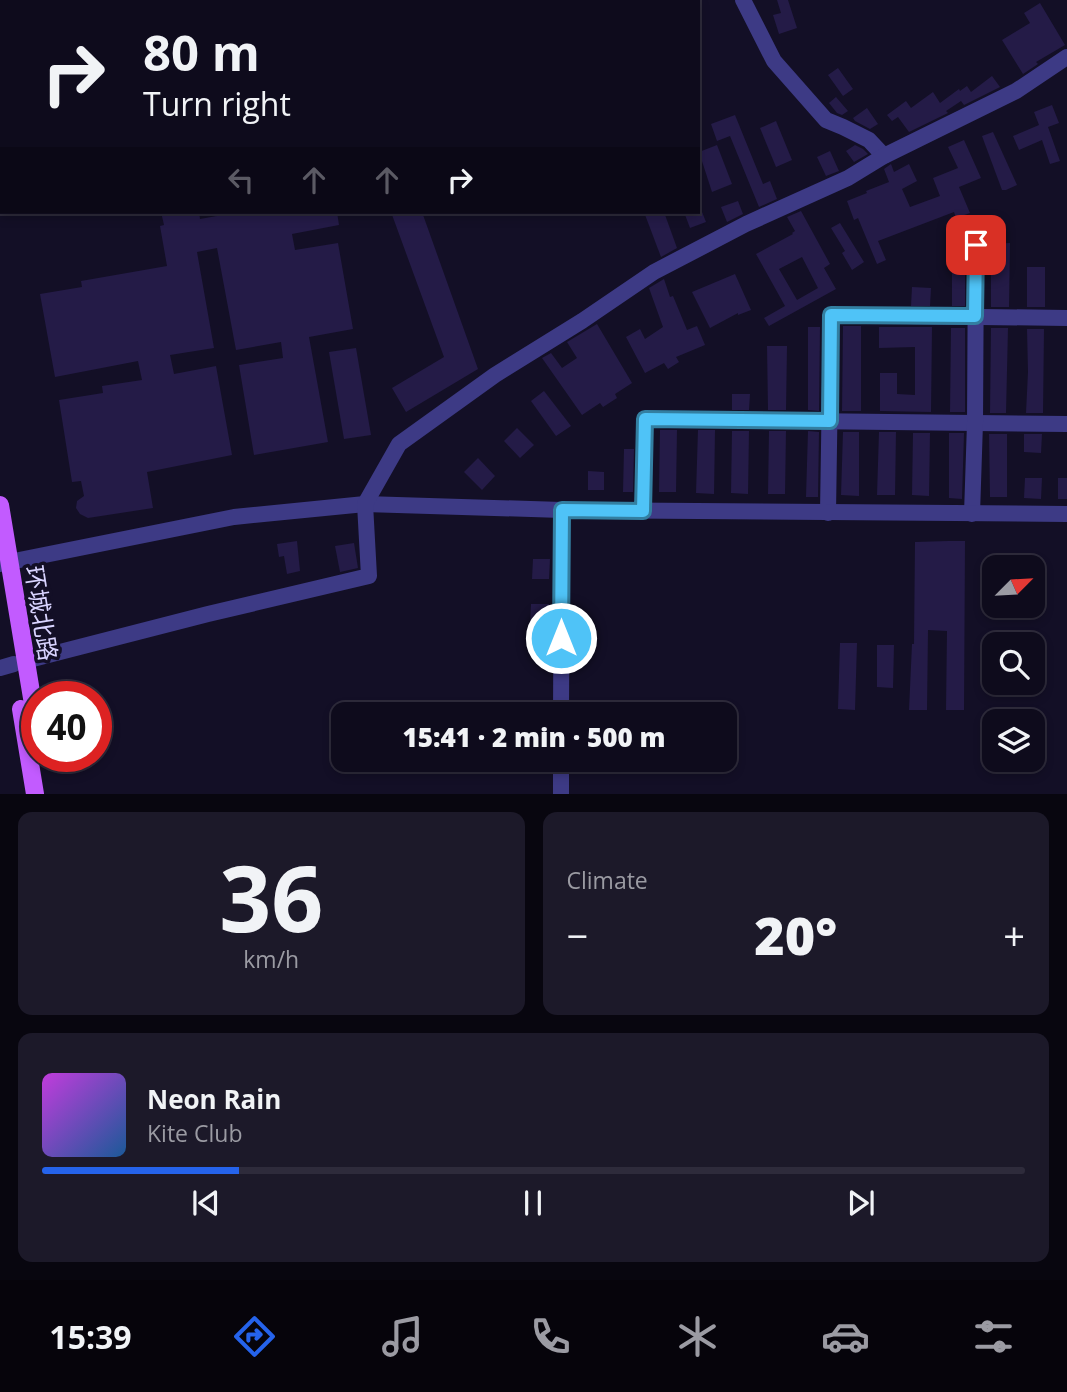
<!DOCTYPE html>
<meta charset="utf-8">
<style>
:root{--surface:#0e0b1c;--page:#1c1929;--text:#f1f3f6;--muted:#9b9ba3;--line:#2e2b3b;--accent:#2563eb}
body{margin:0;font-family:"Open Sans","Noto Sans SC",sans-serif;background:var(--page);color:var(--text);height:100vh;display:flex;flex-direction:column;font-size:26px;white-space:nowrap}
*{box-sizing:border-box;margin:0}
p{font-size:23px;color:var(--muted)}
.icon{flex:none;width:38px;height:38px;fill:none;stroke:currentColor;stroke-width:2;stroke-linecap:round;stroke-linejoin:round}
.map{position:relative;height:794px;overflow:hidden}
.panel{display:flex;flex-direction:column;gap:18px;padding:18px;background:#08060f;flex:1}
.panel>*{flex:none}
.top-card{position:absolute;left:0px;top:0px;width:700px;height:214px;box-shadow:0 4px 10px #0003,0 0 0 2px var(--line);background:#0e0b1c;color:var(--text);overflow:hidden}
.needle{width:46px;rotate:66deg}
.buttons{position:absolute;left:982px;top:555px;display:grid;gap:14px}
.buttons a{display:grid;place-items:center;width:63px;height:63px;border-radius:14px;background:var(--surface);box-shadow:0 4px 10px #0003,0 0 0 2px var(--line);font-size:35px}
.speed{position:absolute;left:21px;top:681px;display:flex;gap:14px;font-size:35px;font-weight:700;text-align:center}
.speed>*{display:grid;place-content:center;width:91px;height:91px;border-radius:50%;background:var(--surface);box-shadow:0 4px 10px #0003,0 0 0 2px var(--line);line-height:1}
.speed .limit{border:10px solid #d22;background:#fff;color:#111}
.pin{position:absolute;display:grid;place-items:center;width:60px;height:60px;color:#fff;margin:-30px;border-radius:14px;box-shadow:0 4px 10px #0006}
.me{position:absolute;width:77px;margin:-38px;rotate:0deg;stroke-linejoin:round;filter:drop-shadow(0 0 5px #0008)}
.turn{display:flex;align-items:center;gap:24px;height:147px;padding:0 28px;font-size:32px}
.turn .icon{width:91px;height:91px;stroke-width:2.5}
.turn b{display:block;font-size:49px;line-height:60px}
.lanes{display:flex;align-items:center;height:66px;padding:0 28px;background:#0003;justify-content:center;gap:35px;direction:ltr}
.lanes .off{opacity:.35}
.big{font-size:52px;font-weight:800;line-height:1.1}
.panel .card{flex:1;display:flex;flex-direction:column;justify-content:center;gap:10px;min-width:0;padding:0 24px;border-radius:14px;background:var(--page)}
.panel .dial{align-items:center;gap:0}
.dial b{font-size:91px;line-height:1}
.song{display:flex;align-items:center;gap:21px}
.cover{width:84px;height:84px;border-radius:10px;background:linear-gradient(135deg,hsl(290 70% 55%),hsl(210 70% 35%))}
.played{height:7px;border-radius:4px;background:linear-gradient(90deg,var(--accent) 20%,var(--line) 20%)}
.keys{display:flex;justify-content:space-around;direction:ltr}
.heat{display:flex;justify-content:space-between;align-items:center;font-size:38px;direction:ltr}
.panel .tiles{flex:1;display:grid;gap:18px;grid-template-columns:1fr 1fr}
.card:last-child{grid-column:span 2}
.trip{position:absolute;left:331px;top:702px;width:406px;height:70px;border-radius:14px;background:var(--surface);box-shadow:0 4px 10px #0003,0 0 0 2px var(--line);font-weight:800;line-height:70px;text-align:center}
.dock{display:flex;height:112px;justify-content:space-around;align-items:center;background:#06040b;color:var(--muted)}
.dock .icon{width:49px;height:49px}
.dock .selected{color:var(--accent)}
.dock b{font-size:32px;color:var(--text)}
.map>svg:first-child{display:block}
.building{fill:#241b47;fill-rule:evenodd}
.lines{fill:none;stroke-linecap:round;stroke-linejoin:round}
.minor{stroke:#3d3a85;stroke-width:16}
.major{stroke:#c25bff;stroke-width:18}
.route-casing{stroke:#337fa1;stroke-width:18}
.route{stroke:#4fc3f7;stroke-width:12}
.labels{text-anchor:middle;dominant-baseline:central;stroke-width:7;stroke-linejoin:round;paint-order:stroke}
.street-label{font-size:24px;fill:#d9d4ff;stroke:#130f26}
</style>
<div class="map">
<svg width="1067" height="794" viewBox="0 0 1067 794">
<rect width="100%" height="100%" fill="#130f26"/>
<g class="building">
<polygon points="777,0 788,0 797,28 779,34 773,15 781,13"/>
<polygon points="1040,3 1065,45 1036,62 1038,64 1023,74 1002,40 1030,23 1024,13"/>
<polygon points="838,68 853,89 843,96 828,75"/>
<polygon points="992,76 1000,87 964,105 961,101 946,111 948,113 909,132 898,117 892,121 887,115 906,101 911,108 933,92 940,103 959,89 960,91 967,86 971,92"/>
<polygon points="836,97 848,111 842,115 837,113 829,103"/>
<polygon points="1052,105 1059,123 1048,127 1060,161 1050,164 1042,140 1019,150 1013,136 1039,125 1034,112"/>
<polygon points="867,108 878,124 870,129 855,121 853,118"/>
<polygon points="735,115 763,184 770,181 777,199 759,207 730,136 717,141 711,124"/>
<polygon points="776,121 792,160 776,167 760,128"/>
<polygon points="993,132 1017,185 1006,190 1002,190 982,136"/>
<polygon points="964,140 981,178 959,187 970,213 956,218 954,212 878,241 886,260 877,264 858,218 854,220 847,201 867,193 866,191 889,182 884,169 891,164 894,172 909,164 917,181 902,189 910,207 940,196 933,178 958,168 948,147"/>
<polygon points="717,145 732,184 712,192 699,152"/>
<polygon points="855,145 863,149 868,154 854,162 846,151"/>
<polygon points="830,151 839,171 826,176 817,157"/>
<polygon points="738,201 743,214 727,222 721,207"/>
<path d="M801 211 830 264 824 268 836 289 769 326 764 318 785 306 756 254 793 234 792 233 795 231 787 217ZM802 257 818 288 797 300 779 269Z"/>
<polygon points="161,212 199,212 200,219 239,212 337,212 339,225 292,234 295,250 338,243 353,329 309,337 328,442 254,455 239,365 283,358 281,342 236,350 217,248 197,252 214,348 170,355 174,374 216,366 232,455 147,472 153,508 88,518 80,514 76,508 77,501 84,496 81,481 72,482 59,400 103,393 102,386 142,380 138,361 55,377 40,294 82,287 81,281 167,266 160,226 164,225"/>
<polygon points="391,212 422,212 478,369 406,412 392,388 444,357"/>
<polygon points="644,212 664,212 677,248 661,257"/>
<polygon points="684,212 702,212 706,222 690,228"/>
<polygon points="840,223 864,262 852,270 842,253 845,251 831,228"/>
<polygon points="1010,243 1009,307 991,307 991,244"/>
<polygon points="952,266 965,267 965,306 952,306"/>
<rect x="1027" y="267" width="18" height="40"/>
<polygon points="735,274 751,310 738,315 738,313 710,328 692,292"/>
<polygon points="664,279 670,297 673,296 687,330 697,326 705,345 676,357 679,362 668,369 664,363 645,373 626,337 640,329 645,339 663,327 649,288"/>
<polygon points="912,287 931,288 930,306 911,306"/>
<polygon points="597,324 632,383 615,394 617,398 603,407 600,403 582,415 542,358 551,353 562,368 577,358 567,342"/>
<polygon points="843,326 861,326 861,411 842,411"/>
<polygon points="808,327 820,327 819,411 808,410"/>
<polygon points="879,327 932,327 931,412 880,411 880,373 897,373 897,394 915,395 915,347 879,348"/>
<polygon points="951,328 965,328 965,412 950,412"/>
<polygon points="991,328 1008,328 1006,413 990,413"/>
<polygon points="1027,329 1044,329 1043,413 1026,413 1028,372"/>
<polygon points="767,346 787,346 786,410 768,410"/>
<polygon points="356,348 371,435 344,439 329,352"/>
<polygon points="544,391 571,426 556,436 531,401"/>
<polygon points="732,394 750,394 749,410 732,410"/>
<polygon points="517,428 534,445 520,458 504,441"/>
<polygon points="660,430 677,430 676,492 659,492"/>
<polygon points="698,430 715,430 714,494 696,493"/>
<polygon points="732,431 749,431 748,494 731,493"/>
<polygon points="769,431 786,431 785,494 768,494"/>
<polygon points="808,431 819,432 818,497 806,497"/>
<polygon points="843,432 859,432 859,496 841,495"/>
<polygon points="879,432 896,432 895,495 877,495"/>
<polygon points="913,433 930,433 929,496 912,495"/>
<polygon points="949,433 964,433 962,499 949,498"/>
<polygon points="989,434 1007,434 1007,497 990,497"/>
<polygon points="1024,434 1042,434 1041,453 1024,452"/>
<polygon points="624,449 634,449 633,492 623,492"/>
<polygon points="478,458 495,476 482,490 464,472"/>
<polygon points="588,471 604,472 604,490 588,490"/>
<polygon points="1025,478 1042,478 1041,499 1024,498"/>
<rect x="1058" y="478" width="9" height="21"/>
<polygon points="297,541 300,571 287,574 284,556 279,557 277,544"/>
<polygon points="948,541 965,541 964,710 946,710 947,631 928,630 927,710 909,710 912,644 914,644 915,542"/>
<polygon points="354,543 358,568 340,572 335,546"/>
<polygon points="533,559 550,559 549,579 532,579"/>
<polygon points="531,604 549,604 549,626 530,626"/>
<polygon points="840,643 857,643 855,710 838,709"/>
<polygon points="877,645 894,645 893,688 877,687"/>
</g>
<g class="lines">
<g class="minor">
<polyline points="743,0 774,61 826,120 843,127 869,140 884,156"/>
<polyline points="643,511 645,419 1067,424"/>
<polyline points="828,513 831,315 1067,318"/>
<polyline points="972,514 975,423 976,245"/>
<polyline points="0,564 234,517 365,504 562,510 1067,514"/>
<polyline points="25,661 208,614 369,576 365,504 399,444 495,375 582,321 654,272 746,224 848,178 884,156 1016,91 1067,57"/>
<polyline points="0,668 14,664"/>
<polyline points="561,714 562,510"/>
<polyline points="561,794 561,760"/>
</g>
<g class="major">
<polyline points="0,505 37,728"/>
<polyline points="21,709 35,794"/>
</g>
</g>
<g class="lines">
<g class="route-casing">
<polyline id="route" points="561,638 562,510 643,511 645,419 830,421 831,315 975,316 976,245"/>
</g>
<use href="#route" class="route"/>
</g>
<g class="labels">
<g class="street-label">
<text transform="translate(42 613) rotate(81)">环城北路</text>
</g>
</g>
</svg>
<div class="buttons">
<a><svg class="needle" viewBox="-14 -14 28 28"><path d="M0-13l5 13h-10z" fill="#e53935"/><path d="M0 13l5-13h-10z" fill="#9b9ba3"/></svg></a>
<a><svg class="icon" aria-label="search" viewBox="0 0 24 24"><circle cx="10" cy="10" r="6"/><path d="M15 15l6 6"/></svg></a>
<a><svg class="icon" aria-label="layers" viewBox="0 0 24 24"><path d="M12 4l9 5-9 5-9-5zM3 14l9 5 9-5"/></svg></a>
</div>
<div class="speed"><div class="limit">40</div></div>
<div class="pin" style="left:976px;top:245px;background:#d93025"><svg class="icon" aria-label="arrive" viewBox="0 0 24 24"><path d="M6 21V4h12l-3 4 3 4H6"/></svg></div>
<svg class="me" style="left:561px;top:638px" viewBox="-20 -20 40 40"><circle r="17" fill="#4fc3f7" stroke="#fff" stroke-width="3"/><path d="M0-11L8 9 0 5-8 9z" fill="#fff"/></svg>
<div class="trip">15:41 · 2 min · 500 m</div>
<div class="top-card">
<div class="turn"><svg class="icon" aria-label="right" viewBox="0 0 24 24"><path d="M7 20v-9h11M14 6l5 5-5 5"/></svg><div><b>80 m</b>Turn right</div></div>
<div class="lanes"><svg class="icon off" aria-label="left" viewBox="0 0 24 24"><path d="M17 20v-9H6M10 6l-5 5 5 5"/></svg><svg class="icon off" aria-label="ahead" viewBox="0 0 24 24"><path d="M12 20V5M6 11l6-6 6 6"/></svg><svg class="icon off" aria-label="ahead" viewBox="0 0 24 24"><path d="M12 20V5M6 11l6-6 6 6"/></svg><svg class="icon" aria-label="right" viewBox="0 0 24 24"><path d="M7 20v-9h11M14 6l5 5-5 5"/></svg></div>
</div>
</div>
<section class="panel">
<div class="tiles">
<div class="card dial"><b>36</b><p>km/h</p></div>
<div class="card"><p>Climate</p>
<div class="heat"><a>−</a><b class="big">20°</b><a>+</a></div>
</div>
<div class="card">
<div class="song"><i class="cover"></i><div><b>Neon Rain</b><p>Kite Club</p></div></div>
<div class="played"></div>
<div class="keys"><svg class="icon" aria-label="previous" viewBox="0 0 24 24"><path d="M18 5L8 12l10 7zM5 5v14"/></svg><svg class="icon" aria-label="pause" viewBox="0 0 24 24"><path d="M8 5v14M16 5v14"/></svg><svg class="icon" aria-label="next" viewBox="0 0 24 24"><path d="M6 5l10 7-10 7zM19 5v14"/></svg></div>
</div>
</div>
</section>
<nav class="dock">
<b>15:39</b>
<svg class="icon selected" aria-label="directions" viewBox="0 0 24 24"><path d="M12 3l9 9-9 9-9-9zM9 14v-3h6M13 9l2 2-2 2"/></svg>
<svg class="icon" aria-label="music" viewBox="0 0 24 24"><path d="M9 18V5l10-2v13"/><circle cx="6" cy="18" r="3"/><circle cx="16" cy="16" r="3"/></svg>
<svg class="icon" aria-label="phone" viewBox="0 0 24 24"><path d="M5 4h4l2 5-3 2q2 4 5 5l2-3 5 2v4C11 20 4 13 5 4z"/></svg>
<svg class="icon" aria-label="climate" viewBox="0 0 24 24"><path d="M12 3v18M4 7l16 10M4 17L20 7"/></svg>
<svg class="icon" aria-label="car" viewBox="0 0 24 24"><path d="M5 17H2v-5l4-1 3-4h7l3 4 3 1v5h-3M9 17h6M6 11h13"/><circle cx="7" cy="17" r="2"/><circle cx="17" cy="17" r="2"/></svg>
<svg class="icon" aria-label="filters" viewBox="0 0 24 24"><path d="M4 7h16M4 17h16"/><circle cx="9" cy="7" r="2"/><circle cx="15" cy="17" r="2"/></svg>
</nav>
